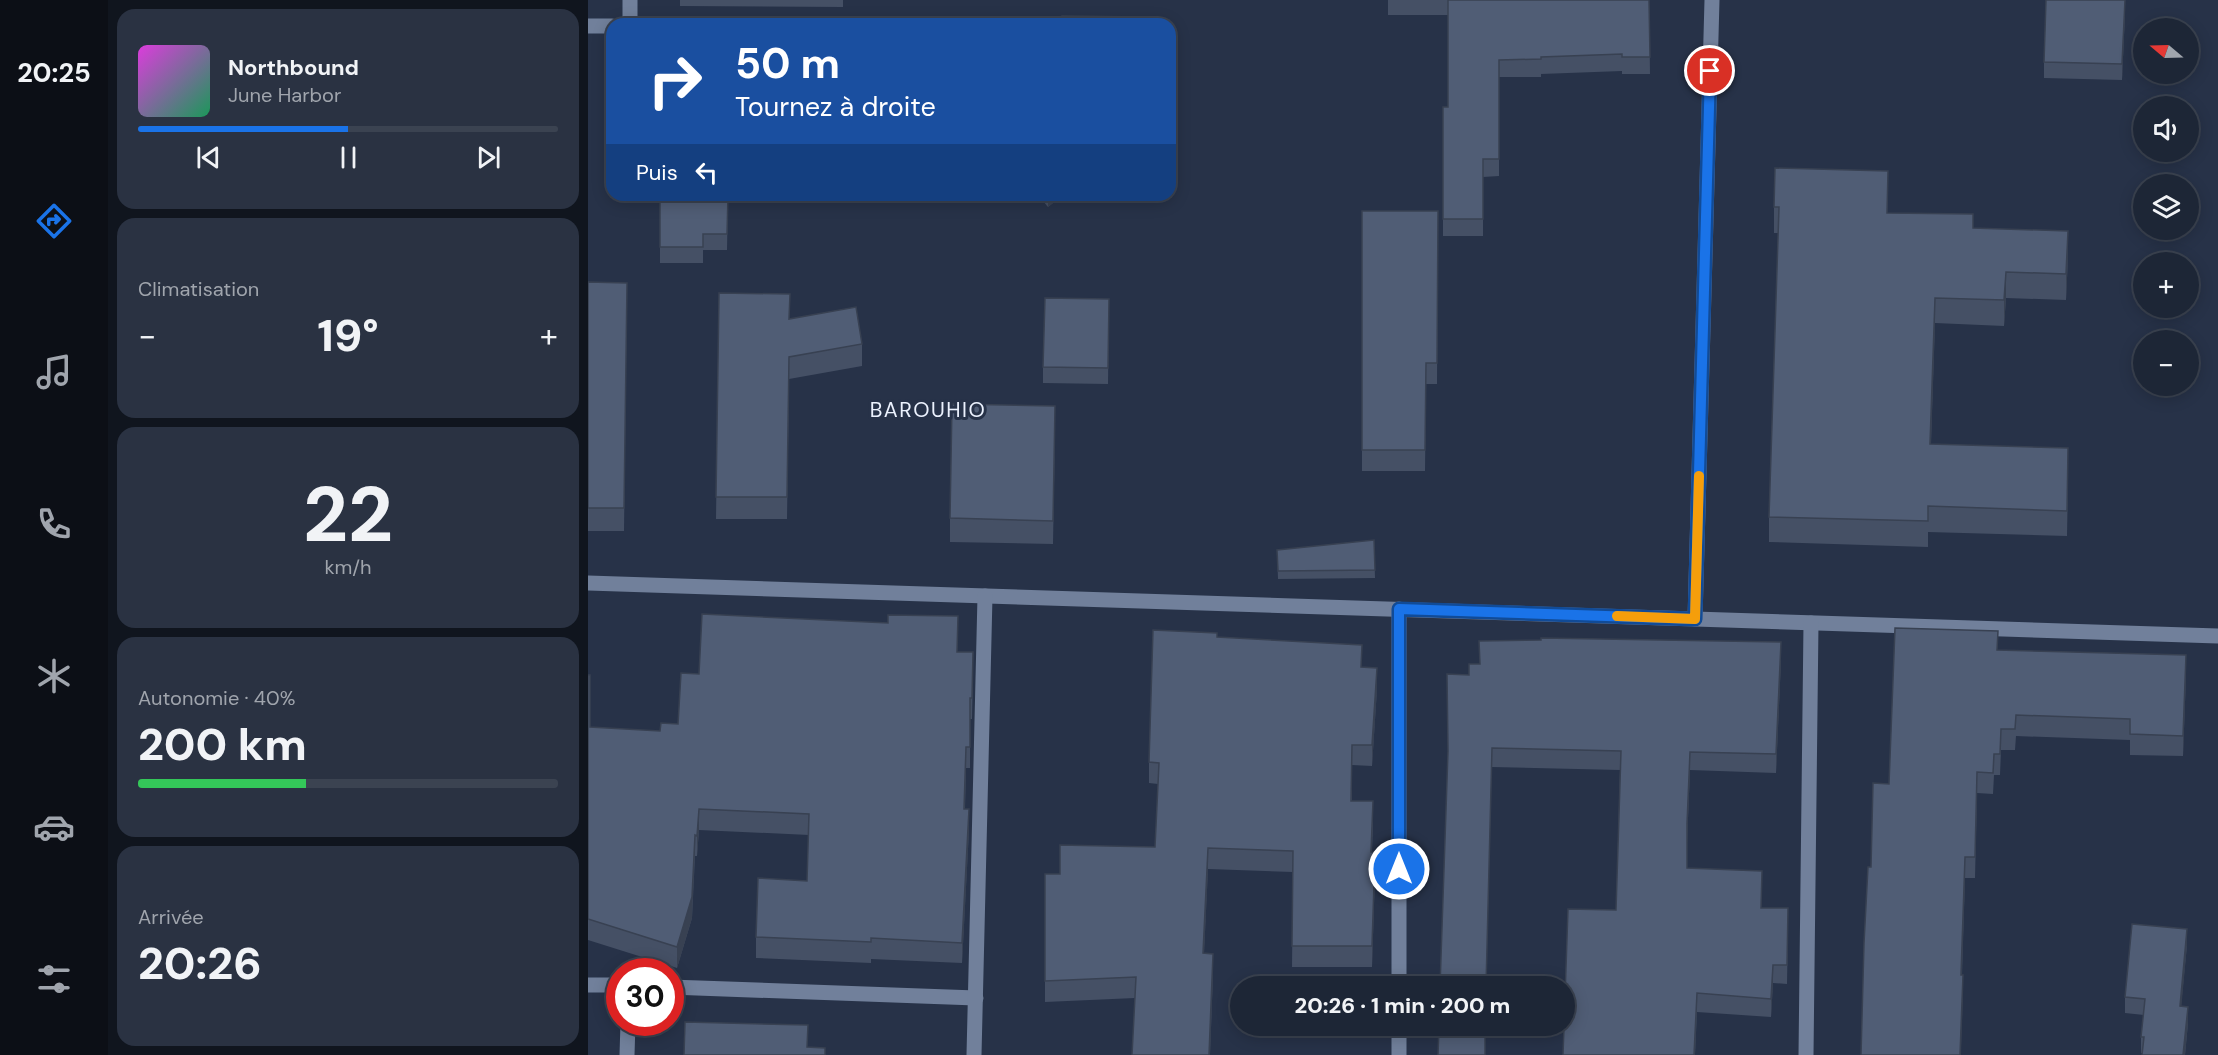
<!DOCTYPE html>
<html lang="fr">
<meta charset="utf-8">
<style>
:root{--surface:#1d2636;--page:#2a3242;--text:#f1f3f6;--muted:#a0a5ad;--line:#3b4351;--accent:#1a73e8}
body{margin:0;font-family:"DM Sans",sans-serif;background:var(--page);color:var(--text);height:100vh;display:flex;flex-direction:column;font-size:22px;white-space:nowrap}
*{box-sizing:border-box;margin:0}
p{font-size:20px;color:var(--muted)}
.icon{flex:none;width:33px;height:33px;fill:none;stroke:currentColor;stroke-width:2;stroke-linecap:round;stroke-linejoin:round}
.map{position:relative;flex:1;overflow:hidden}
.panel{display:flex;flex-direction:column;gap:9px;padding:9px;background:#10151e;width:480px}
.panel>*{flex:none}
.guide{position:absolute;left:18px;top:18px;width:570px;height:183px;border-radius:18px;box-shadow:0 3px 15px #0003,0 0 0 2px var(--line);background:#1a4fa0;color:#fff;overflow:hidden}
.needle{width:39px;rotate:289deg}
.tools{position:absolute;left:1545px;top:18px;display:grid;gap:12px}
.tools a{display:grid;place-items:center;width:66px;height:66px;border-radius:50%;background:var(--surface);box-shadow:0 3px 15px #0003,0 0 0 2px var(--line);font-size:30px}
.speed{position:absolute;left:18px;top:958px;display:flex;gap:12px;font-size:30px;font-weight:700;text-align:center}
.speed>*{display:grid;place-content:center;width:78px;height:78px;border-radius:50%;background:var(--surface);box-shadow:0 3px 15px #0003,0 0 0 2px var(--line);line-height:1}
.speed .limit{border:9px solid #d22;background:#fff;color:#111}
.pin{position:absolute;display:grid;place-items:center;width:51px;height:51px;color:#fff;margin:-26px;border:3px solid #fff;border-radius:50%;box-shadow:0 2px 6px #0007}
.me{position:absolute;width:66px;margin:-33px;rotate:0deg;stroke-linejoin:round;filter:drop-shadow(0 0 4px #0008)}
.turn{display:flex;align-items:center;gap:21px;height:126px;padding:0 30px;font-size:27px}
.turn .icon{width:78px;height:78px;stroke-width:2.5}
.turn b{display:block;font-size:42px;line-height:51px}
.then{display:flex;align-items:center;height:57px;padding:0 30px;background:#0003;gap:12px;font-size:22px}
.big{font-size:45px;font-weight:800;line-height:1.1}
.panel .card{flex:1;display:flex;flex-direction:column;justify-content:center;gap:9px;min-width:0;padding:0 21px;border-radius:18px;background:var(--page)}
.panel .dial{align-items:center;gap:0}
.dial b{font-size:78px;line-height:1}
.song{display:flex;align-items:center;gap:18px}
.cover{width:72px;height:72px;border-radius:9px;background:linear-gradient(135deg,hsl(300 70% 55%),hsl(150 70% 35%))}
.played{height:6px;border-radius:3px;background:linear-gradient(90deg,var(--accent) 50%,var(--line) 50%)}
.keys{display:flex;justify-content:space-around;direction:ltr}
.heat{display:flex;justify-content:space-between;align-items:center;font-size:33px;direction:ltr}
.charge{height:9px;border-radius:4px;background:linear-gradient(90deg,#34c759 40%,var(--line) 0)}
.trip{position:absolute;left:642px;top:976px;width:345px;height:60px;border-radius:30px;background:var(--surface);box-shadow:0 3px 15px #0003,0 0 0 2px var(--line);font-weight:800;line-height:60px;text-align:center}
main{display:flex;flex:1;min-height:0}
.dock{display:flex;flex-direction:column;width:108px;justify-content:space-around;align-items:center;background:#0c0f16;color:var(--muted)}
.dock .icon{width:42px;height:42px}
.dock .active{color:var(--accent)}
.dock b{font-size:27px;color:var(--text)}
.map>svg:first-child{display:block}
.lines{fill:none;stroke-linecap:round;stroke-linejoin:round}
.minor{stroke:#71809b;stroke-width:15}
.wall{fill:#455065}
.shaded-wall{fill:#384152}
.building{fill:#505d75;stroke:#384152;stroke-width:1.5}
.route-casing{stroke:#114b97;stroke-width:15}
.route{stroke:#1a73e8;stroke-width:10}
.slow{stroke:#f59e0b;stroke-width:10}
.labels{text-anchor:middle;dominant-baseline:central;stroke-width:6;stroke-linejoin:round;paint-order:stroke}
.quarter-label{font-size:21px;letter-spacing:1.5px;fill:#ecf2fe;stroke:#273248}
</style>
<main>
<nav class="dock">
<b>20:25</b>
<svg class="icon active" aria-label="directions" viewBox="0 0 24 24"><path d="M12 3l9 9-9 9-9-9zM9 14v-3h6M13 9l2 2-2 2"/></svg>
<svg class="icon" aria-label="music" viewBox="0 0 24 24"><path d="M9 18V5l10-2v13"/><circle cx="6" cy="18" r="3"/><circle cx="16" cy="16" r="3"/></svg>
<svg class="icon" aria-label="phone" viewBox="0 0 24 24"><path d="M5 4h4l2 5-3 2q2 4 5 5l2-3 5 2v4C11 20 4 13 5 4z"/></svg>
<svg class="icon" aria-label="climate" viewBox="0 0 24 24"><path d="M12 3v18M4 7l16 10M4 17L20 7"/></svg>
<svg class="icon" aria-label="car" viewBox="0 0 24 24"><path d="M5 17H2v-5l4-1 3-4h7l3 4 3 1v5h-3M9 17h6M6 11h13"/><circle cx="7" cy="17" r="2"/><circle cx="17" cy="17" r="2"/></svg>
<svg class="icon" aria-label="filters" viewBox="0 0 24 24"><path d="M4 7h16M4 17h16"/><circle cx="9" cy="7" r="2"/><circle cx="15" cy="17" r="2"/></svg>
</nav>
<section class="panel">
<div class="card">
<div class="song"><i class="cover"></i><div><b>Northbound</b><p>June Harbor</p></div></div>
<div class="played"></div>
<div class="keys"><svg class="icon" aria-label="previous" viewBox="0 0 24 24"><path d="M18 5L8 12l10 7zM5 5v14"/></svg><svg class="icon" aria-label="pause" viewBox="0 0 24 24"><path d="M8 5v14M16 5v14"/></svg><svg class="icon" aria-label="next" viewBox="0 0 24 24"><path d="M6 5l10 7-10 7zM19 5v14"/></svg></div>
</div>
<div class="card"><p>Climatisation</p>
<div class="heat"><a>−</a><b class="big">19°</b><a>+</a></div>
</div>
<div class="card dial"><b>22</b><p>km/h</p></div>
<div class="card"><p>Autonomie · 40%</p><b class="big">200 km</b><div class="charge"></div></div>
<div class="card"><p>Arrivée</p><b class="big">20:26</b></div>
</section>
<div class="map">
<svg width="1630" height="1055" viewBox="0 0 1630 1055">
<rect width="100%" height="100%" fill="#273248"/>
<g class="lines">
<g class="minor">
<polyline points="42,24 42,0"/>
<polyline points="0,26 24,26"/>
<polyline points="0,583 1630,636"/>
<polyline points="811,609 811,987"/>
<polyline points="1107,619 1124,0"/>
<polyline points="0,985 32,985"/>
<polyline points="82,987 388,998"/>
<polyline points="811,1026 811,1055"/>
<polyline points="39,1055 40,1023"/>
<polyline points="386,1055 397,596"/>
<polyline points="1218,1055 1223,623"/>
</g>
</g>
<g class="wall">
<polygon points="92,0 255,0 255,7 92,6"/>
<polygon points="800,0 1061,0 1062,74 1034,74 1034,71 953,74 953,77 911,77 911,176 895,177 895,236 855,236 855,107 860,107 860,15 800,15"/>
<polygon points="1537,13 1534,80 1456,78 1456,62"/>
<polygon points="72,195 140,195 139,250 115,250 115,263 72,263"/>
<polygon points="450,195 475,195 460,207"/>
<polygon points="1300,197 1299,213 1385,228 1480,257 1478,300 1418,298 1416,326 1347,323 1343,444 1480,474 1479,536 1340,532 1340,547 1181,542 1181,517 1190,233 1186,233 1186,207"/>
<polygon points="774,211 850,211 849,384 838,384 837,471 774,471"/>
<polygon points="0,282 39,283 36,531 0,531"/>
<polygon points="131,293 274,344 274,366 201,379 199,519 128,519"/>
<polygon points="521,299 520,384 455,383 455,367"/>
<polygon points="467,430 465,544 362,542 362,518"/>
<polygon points="786,540 787,578 690,579 689,550"/>
<polygon points="629,637 774,667 789,689 784,766 764,765 764,801 785,822 784,852 787,873 784,967 704,967 705,872 620,869 616,953 625,975 622,1055 544,1055 547,998 457,1002 457,874 472,874 567,847 570,784 561,783 561,762"/>
<polygon points="1410,650 1598,676 1595,756 1542,755 1542,740 1428,736 1427,750 1413,750 1412,775 1406,775 1405,794 1389,793 1387,878 1377,878 1374,975 1375,996 1283,867 1301,784"/>
<polygon points="370,652 385,673 384,719 382,719 382,768 378,768 377,809 381,830 374,963 283,959 283,963 168,958 168,937 219,881 221,835 111,830 109,856 107,856 104,918 89,968 0,940 0,675 2,727 72,731 90,724 111,674"/>
<polygon points="1193,661 1188,773 1102,770 1099,843 1099,868 1173,908 1200,927 1199,984 1185,983 1183,1017 1109,1012 1107,1055 975,1055 1028,910 1032,770 904,767 881,675"/>
<polygon points="1599,945 1593,1006 1600,1023 1597,1055 1554,1055 1554,1053 1553,1053 1553,1037 1556,1015 1537,1013 1537,997"/>
</g>
<g class="shaded-wall">
<polygon points="1537,0 1537,13 1534,80 1534,64"/>
<polygon points="460,195 475,195 460,207"/>
<polygon points="1480,231 1480,257 1478,300 1478,274"/>
<polygon points="1418,272 1418,298 1416,326 1416,300"/>
<polygon points="1347,298 1347,323 1342,470 1342,444"/>
<polygon points="1480,448 1480,474 1479,536 1479,511"/>
<polygon points="1193,642 1193,661 1188,773 1188,754"/>
<polygon points="1598,655 1598,676 1595,756 1595,736"/>
<polygon points="789,668 789,689 784,766 784,745"/>
<polygon points="1102,752 1102,770 1099,843 1099,824"/>
<polygon points="111,809 111,830 109,856 109,836"/>
<polygon points="381,809 381,830 374,963 374,943"/>
<polygon points="107,835 104,918 89,968 89,947"/>
<polygon points="620,848 620,869 615,974 615,953"/>
<polygon points="787,852 787,873 784,967 784,946"/>
<polygon points="1377,857 1377,878 1373,996 1373,975"/>
<polygon points="1599,929 1599,945 1592,1022 1592,1006"/>
<polygon points="625,954 625,975 622,1055 621,1055"/>
<polygon points="1185,965 1185,983 1183,1017 1183,999"/>
<polygon points="1375,975 1375,996 1373,1055 1372,1055"/>
<polygon points="1109,993 1107,1055 1106,1055"/>
<polygon points="1600,1007 1600,1023 1597,1055 1595,1055"/>
</g>
<g class="building">
<polygon points="860,0 1061,0 1062,57 1034,57 1034,54 953,57 953,59 911,60 911,159 895,159 895,219 855,219 855,107 860,107"/>
<polygon points="1458,0 1537,0 1534,64 1456,62"/>
<polygon points="474,16 556,17 556,24 474,24"/>
<polygon points="1187,168 1300,171 1299,213 1385,214 1385,228 1480,231 1478,274 1418,272 1416,300 1347,298 1342,444 1480,448 1479,511 1340,506 1340,521 1181,517 1191,207 1186,207"/>
<polygon points="72,195 140,195 139,234 115,234 115,247 72,247"/>
<polygon points="774,211 850,211 849,363 838,363 837,450 774,450"/>
<polygon points="0,282 39,283 36,508 0,508"/>
<polygon points="131,293 202,294 201,319 268,307 274,344 201,357 199,497 128,497"/>
<polygon points="457,298 521,299 520,368 455,367"/>
<polygon points="364,404 467,406 465,521 362,518"/>
<polygon points="786,540 787,570 690,571 689,550"/>
<polygon points="114,614 300,623 300,615 370,616 369,652 385,652 384,698 382,698 382,747 378,747 376,809 381,809 374,943 283,938 283,942 168,937 170,878 219,881 221,814 111,809 109,836 107,835 104,897 89,947 0,919 0,675 2,675 2,727 72,731 73,723 90,724 93,673 111,674"/>
<polygon points="1307,628 1410,631 1409,650 1598,655 1595,736 1542,734 1542,719 1428,715 1427,729 1413,729 1412,754 1406,754 1405,773 1389,772 1387,857 1377,857 1373,975 1375,975 1372,1055 1273,1055 1276,943 1280,867 1283,867 1285,783 1301,784"/>
<polygon points="565,630 629,633 629,637 774,645 773,667 789,668 784,745 764,745 763,801 785,801 783,852 787,852 784,946 704,946 705,851 620,848 615,953 625,954 621,1055 544,1055 548,977 457,981 457,874 472,874 472,845 567,847 571,763 561,762"/>
<polygon points="953,638 1193,642 1188,754 1102,752 1099,824 1099,868 1174,871 1173,908 1200,908 1199,965 1185,965 1183,999 1109,993 1106,1055 975,1055 980,909 1028,910 1033,751 904,748 898,987 852,987 860,751 859,674 881,675 881,664 892,664 891,641 953,640"/>
<polygon points="1544,924 1599,929 1592,1006 1600,1007 1595,1055 1554,1055 1556,1037 1553,1037 1557,999 1537,997"/>
<polygon points="97,1022 220,1025 219,1047 237,1048 237,1055 96,1055"/>
<polygon points="851,1026 897,1026 897,1055 850,1055"/>
</g>
<g class="lines">
<g class="route-casing">
<polyline id="route" points="811,869 811,609 1107,619 1122,71"/>
</g>
<use href="#route" class="route"/>
<polyline class="slow" points="1029,616 1107,619 1111,476"/>
</g>
<g class="labels">
<g class="quarter-label">
<text x="340" y="410">BAROUHIO</text>
</g>
</g>
</svg>
<div class="tools">
<a><svg class="needle" viewBox="-14 -14 28 28"><path d="M0-13l5 13h-10z" fill="#e53935"/><path d="M0 13l5-13h-10z" fill="#a0a5ad"/></svg></a>
<a><svg class="icon" aria-label="sound" viewBox="0 0 24 24"><path d="M4 9h4l5-4v14l-5-4H4zM17 9q2 3 0 6"/></svg></a>
<a><svg class="icon" aria-label="layers" viewBox="0 0 24 24"><path d="M12 4l9 5-9 5-9-5zM3 14l9 5 9-5"/></svg></a>
<a>+</a>
<a>−</a>
</div>
<div class="speed"><div class="limit">30</div></div>
<div class="pin" style="left:1122px;top:71px;background:#d93025"><svg class="icon" aria-label="arrive" viewBox="0 0 24 24"><path d="M6 21V4h12l-3 4 3 4H6"/></svg></div>
<svg class="me" style="left:811px;top:869px" viewBox="-20 -20 40 40"><circle r="17" fill="#1a73e8" stroke="#fff" stroke-width="3"/><path d="M0-11L8 9 0 5-8 9z" fill="#fff"/></svg>
<div class="trip">20:26 · 1 min · 200 m</div>
<div class="guide">
<div class="turn"><svg class="icon" aria-label="right" viewBox="0 0 24 24"><path d="M7 20v-9h11M14 6l5 5-5 5"/></svg><div><b>50 m</b>Tournez à droite</div></div>
<div class="then">Puis<svg class="icon" aria-label="left" viewBox="0 0 24 24"><path d="M17 20v-9H6M10 6l-5 5 5 5"/></svg></div>
</div>
</div>
</main>
